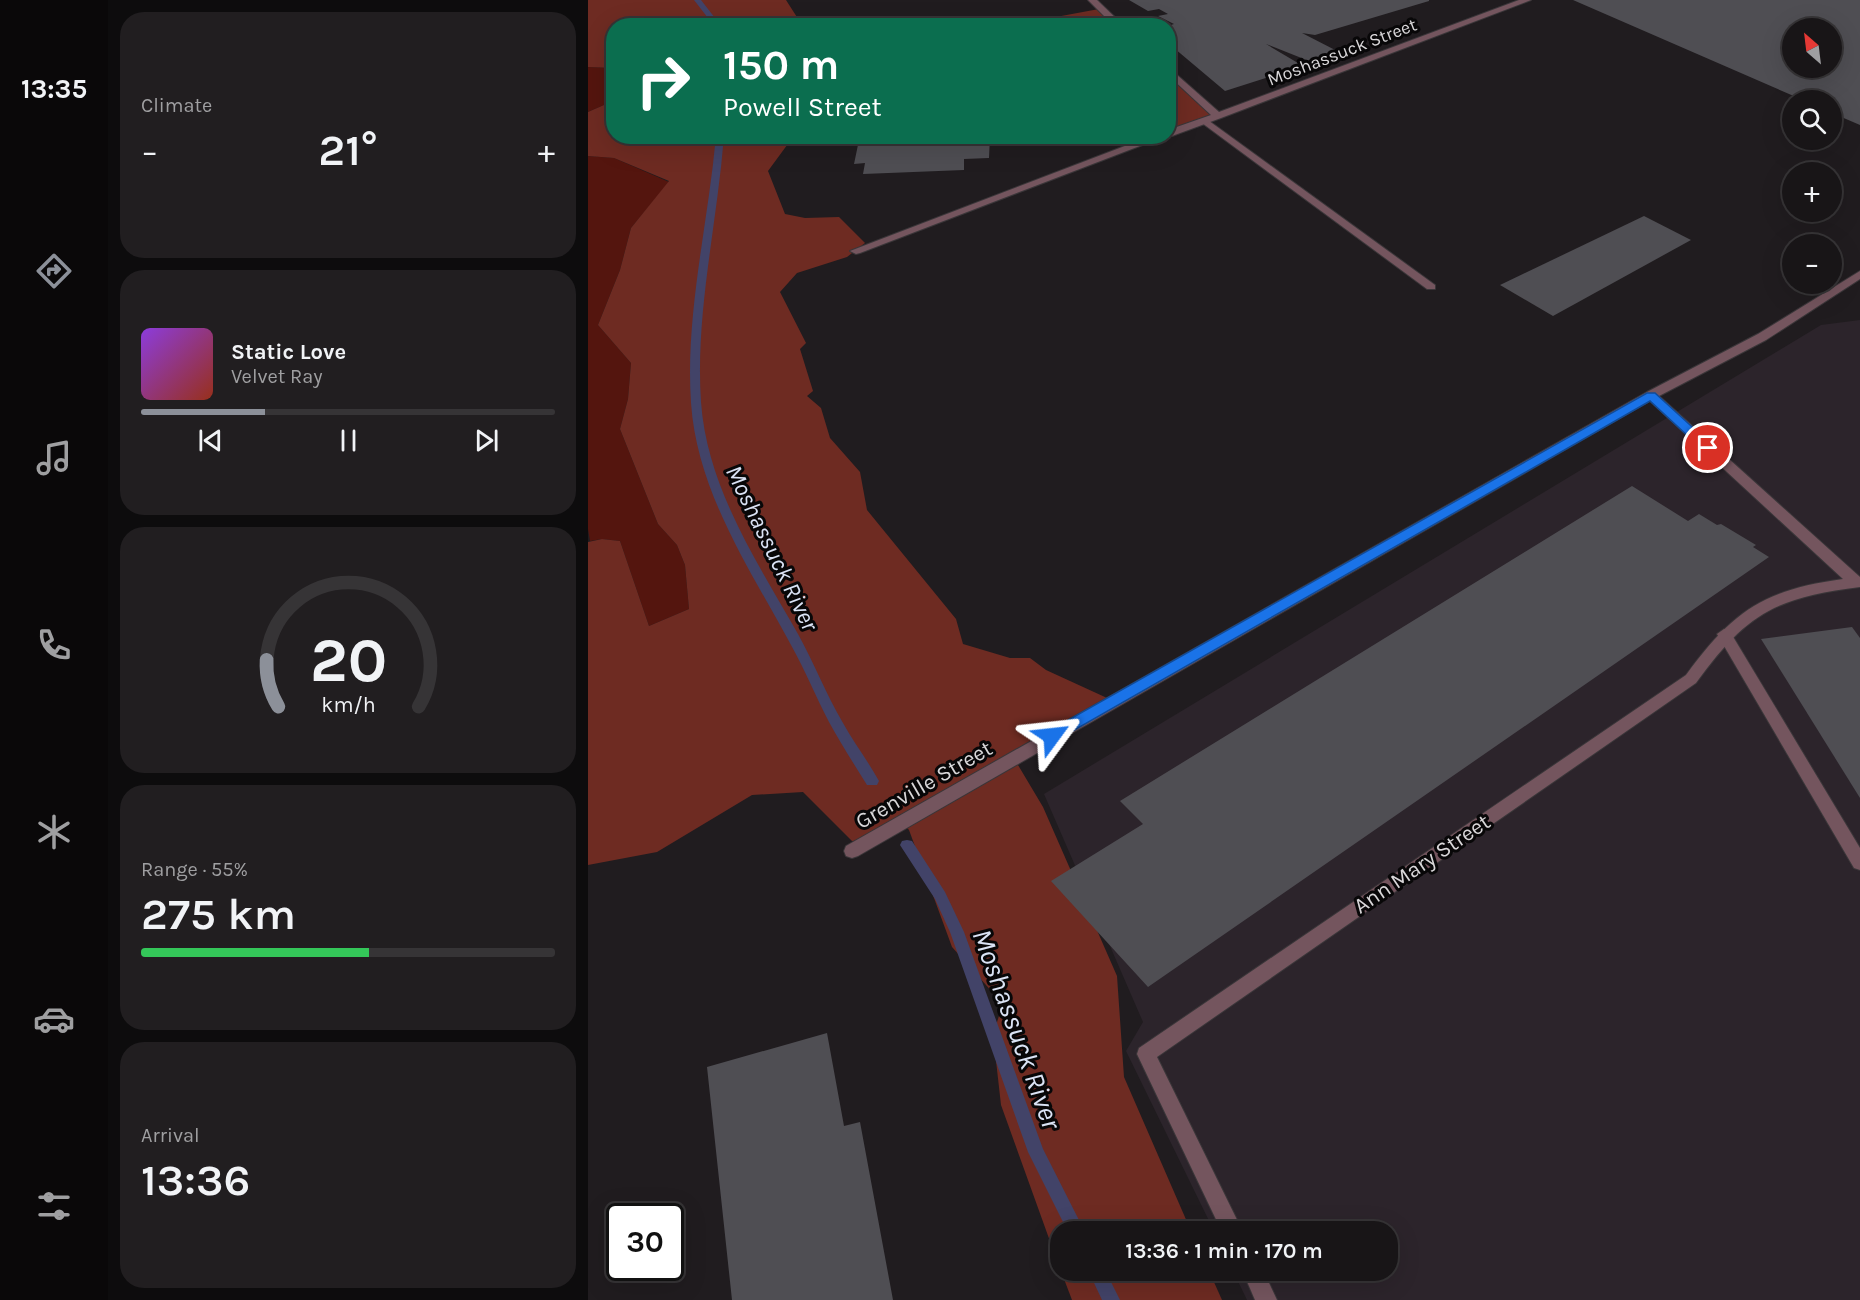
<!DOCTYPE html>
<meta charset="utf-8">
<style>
:root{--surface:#181517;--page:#211e20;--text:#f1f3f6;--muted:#9f9fa1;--line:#363436;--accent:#8c9099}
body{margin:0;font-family:Karla,sans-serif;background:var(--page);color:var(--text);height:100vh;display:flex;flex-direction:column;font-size:22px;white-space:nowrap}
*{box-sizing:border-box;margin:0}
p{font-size:20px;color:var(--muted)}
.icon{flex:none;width:33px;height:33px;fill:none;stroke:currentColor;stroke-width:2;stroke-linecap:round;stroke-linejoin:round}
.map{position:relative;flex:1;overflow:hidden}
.panel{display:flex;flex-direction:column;gap:12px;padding:12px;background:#0d0c0d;width:480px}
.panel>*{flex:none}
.banner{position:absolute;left:18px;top:18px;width:570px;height:126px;border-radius:24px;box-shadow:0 6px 24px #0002,0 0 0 2px var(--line);background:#0b6e4f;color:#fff;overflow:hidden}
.needle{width:39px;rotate:332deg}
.fabs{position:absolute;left:1194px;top:18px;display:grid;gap:12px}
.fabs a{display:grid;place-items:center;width:60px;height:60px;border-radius:50%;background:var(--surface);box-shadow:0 6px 24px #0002,0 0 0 2px var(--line);font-size:30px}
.speed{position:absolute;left:18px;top:1203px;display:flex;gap:12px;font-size:30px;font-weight:700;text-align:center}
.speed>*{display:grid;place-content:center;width:78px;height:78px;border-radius:50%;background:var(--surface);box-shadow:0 6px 24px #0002,0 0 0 2px var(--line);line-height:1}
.speed .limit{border:3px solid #111;border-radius:9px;background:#fff;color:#111}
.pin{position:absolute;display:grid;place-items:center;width:51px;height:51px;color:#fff;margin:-26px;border:3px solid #fff;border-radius:50%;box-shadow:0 2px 6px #0007}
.me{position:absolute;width:66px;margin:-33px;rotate:60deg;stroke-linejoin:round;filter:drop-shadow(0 0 4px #0008)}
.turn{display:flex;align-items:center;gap:21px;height:126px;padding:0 18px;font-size:27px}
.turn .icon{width:78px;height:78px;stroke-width:2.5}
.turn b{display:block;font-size:42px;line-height:51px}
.big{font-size:45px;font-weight:600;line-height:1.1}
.panel .widget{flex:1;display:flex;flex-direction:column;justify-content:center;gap:9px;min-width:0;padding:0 21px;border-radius:24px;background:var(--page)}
.panel .dial{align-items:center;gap:0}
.dial svg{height:156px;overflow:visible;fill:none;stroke:var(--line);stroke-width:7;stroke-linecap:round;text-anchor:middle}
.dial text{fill:var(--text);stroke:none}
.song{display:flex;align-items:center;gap:18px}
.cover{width:72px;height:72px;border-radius:9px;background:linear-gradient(135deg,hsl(270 70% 55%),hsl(10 70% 35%))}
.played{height:6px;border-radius:3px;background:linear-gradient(90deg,var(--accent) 30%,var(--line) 30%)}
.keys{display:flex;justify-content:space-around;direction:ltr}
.heat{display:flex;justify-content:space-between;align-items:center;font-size:33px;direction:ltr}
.charge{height:9px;border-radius:4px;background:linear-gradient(90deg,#34c759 55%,var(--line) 0)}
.trip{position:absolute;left:462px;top:1221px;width:348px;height:60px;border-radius:24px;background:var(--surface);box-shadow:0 6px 24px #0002,0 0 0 2px var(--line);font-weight:600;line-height:60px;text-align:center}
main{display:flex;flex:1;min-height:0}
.menu{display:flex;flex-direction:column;width:108px;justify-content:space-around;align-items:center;background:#0a0809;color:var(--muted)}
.menu .icon{width:42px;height:42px}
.menu .current{color:var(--accent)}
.menu b{font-size:27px;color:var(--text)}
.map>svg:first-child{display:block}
.built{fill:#2c242b}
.green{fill:#54150e}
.forest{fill:#6e2b22}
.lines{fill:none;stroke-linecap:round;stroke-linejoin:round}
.stream{fill:#424368;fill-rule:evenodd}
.building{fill:#4f4e53;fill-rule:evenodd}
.lane-casing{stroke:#3a3639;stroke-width:2}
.street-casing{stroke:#3a3639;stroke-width:2}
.lane{fill:#74555e;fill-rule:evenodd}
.street{fill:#74555e;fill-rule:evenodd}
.route{fill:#1a73e8;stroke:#114b97;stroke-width:1.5}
.labels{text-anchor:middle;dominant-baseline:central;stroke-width:6;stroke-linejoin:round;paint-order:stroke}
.far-street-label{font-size:18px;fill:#d9d7d9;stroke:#080708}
.street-label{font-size:22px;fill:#d9d7d9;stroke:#080708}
.water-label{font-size:24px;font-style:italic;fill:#dbe3f5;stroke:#080708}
.near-water-label{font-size:28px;font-style:italic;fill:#dbe3f5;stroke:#080708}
</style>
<main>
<nav class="menu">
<b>13:35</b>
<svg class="icon current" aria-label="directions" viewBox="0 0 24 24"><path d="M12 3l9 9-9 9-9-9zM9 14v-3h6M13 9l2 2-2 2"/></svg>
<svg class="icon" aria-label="music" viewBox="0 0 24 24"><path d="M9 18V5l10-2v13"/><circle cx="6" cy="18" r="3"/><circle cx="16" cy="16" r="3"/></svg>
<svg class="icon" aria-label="phone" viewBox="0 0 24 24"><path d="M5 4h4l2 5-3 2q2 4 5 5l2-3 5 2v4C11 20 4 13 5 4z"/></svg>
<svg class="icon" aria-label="climate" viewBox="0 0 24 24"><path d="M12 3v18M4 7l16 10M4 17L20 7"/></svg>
<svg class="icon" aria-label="car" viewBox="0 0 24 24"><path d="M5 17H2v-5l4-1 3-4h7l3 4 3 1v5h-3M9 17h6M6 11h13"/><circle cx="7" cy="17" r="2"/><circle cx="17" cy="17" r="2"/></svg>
<svg class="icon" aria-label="filters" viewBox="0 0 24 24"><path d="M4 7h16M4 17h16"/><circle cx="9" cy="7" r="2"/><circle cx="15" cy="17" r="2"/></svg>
</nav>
<section class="panel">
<div class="widget"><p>Climate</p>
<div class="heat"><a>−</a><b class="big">21°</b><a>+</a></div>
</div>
<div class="widget">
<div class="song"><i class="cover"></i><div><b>Static Love</b><p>Velvet Ray</p></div></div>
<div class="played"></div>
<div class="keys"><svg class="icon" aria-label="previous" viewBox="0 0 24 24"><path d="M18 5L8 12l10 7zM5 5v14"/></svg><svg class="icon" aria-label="pause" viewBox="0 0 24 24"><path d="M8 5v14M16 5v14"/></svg><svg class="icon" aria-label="next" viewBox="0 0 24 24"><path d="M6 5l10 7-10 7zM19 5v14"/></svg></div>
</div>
<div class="widget dial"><svg viewBox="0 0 100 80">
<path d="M14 69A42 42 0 1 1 86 69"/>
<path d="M14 69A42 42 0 0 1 8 45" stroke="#8c9099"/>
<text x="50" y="56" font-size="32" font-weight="700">20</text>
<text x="50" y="72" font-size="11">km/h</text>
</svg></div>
<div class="widget"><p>Range · 55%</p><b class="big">275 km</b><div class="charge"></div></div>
<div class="widget"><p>Arrival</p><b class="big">13:36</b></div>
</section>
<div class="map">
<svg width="1272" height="1300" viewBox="0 0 1272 1300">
<rect width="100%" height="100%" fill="#201c1f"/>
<polygon class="built" points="1272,320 1272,1300 659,1300 645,1271 800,1270 800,1232 626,1231 538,1051 555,1022 456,794 1233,325"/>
<g class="green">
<polygon points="0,67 25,68 25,101 0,112"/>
<polygon points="0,156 26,158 81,182 43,228 32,270 10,325 43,363 40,399 32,429 70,524 89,545 97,565 101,609 61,626 32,541 14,539 2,541 0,529"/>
</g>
<g class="forest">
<polygon points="0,0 198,0 214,25 26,26 25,68 0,67"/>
<polygon points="511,9 530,26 391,26 457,19"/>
<polygon points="580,71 626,114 581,132"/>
<polygon points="25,101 26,136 205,137 180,171 197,214 217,218 251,217 277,243 259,257 209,273 192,292 218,343 212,349 225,391 219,396 233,408 242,438 272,472 279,510 368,619 375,644 422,658 442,658 458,670 530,703 438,757 430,765 455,807 529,976 536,1077 603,1231 472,1232 472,1269 413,1105 405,1034 415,1004 364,947 321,830 314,822 281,842 264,841 215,792 164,795 69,852 0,865 0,542 14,539 32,541 61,626 101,609 97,565 89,545 70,524 32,429 40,399 43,363 10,325 32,270 43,228 81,181 26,158 0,156 0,112"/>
<polygon points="473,1271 621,1271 634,1300 484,1300"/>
</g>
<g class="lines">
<g class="stream">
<polygon points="106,0 113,0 127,18 129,26 122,26 120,18"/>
<path d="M128 136H136C129 225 107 314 113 402 119 487 169 562 210 634 226 663 238 694 255 723 266 743 280 761 291 781L289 785H279C266 764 253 744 241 722 228 697 217 670 203 645 162 569 109 492 103 403 97 314 120 225 128 136Z"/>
<polygon points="319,840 324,841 357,892 376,932 455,1149 497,1232 480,1232 440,1152 362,932 347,899 312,845 314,841"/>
<polygon points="500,1270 517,1270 532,1300 514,1300"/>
</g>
</g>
<g class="building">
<polygon points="541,0 841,0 841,1 727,35 714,33 751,52 721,61 678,44 715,66 637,91 580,43 580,26 586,24 570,16 580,14 571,9 560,11"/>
<path d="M985 0H1272V125L1244 113V100H1215ZM1204 28H1244V68H1204Z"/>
<polygon points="357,136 402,136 401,158 376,159 376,170 275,174 277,163 266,164 271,140"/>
<polygon points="1056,216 1103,240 965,316 912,285"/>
<polygon points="1044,486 1100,521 1111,514 1129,525 1133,524 1168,545 1165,547 1181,557 560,987 463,881 555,824 532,801"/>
<polygon points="1264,627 1272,638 1272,798 1173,639"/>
<polygon points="239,1033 256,1126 272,1122 305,1300 144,1300 119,1067"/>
</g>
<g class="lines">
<g class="lane-casing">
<g id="lane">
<polygon points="617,118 847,285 847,289 839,289 614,123 612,121"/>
<polygon points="1136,629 1141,630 1272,848 1272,870 1266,868 1129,634"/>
</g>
</g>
<g class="street-casing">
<g id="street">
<polygon points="500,0 509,0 536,26 526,26"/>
<polygon points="931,0 943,0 633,118 584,136 578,136 580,136 580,130 623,115 580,75 580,67 631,112"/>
<polygon points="563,136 578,136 272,253 268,254 262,251"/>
<path d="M1272 271V279L1178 340 1071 396 1272 577V587C1187 598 1159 613 1108 683L569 1057 655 1232H634L549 1054 551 1048 1098 675C1145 611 1175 590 1255 579L1062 401 270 856 264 858 258 856 256 851 258 846 1059 392 1170 334Z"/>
<polygon points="654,1270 675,1270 689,1300 667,1300"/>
</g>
</g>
<use href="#lane" class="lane"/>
<use href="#street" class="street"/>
</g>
<polygon class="route" points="1059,393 1067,393 1124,445 1124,450 1115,450 1062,401 469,740 459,740 457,736 459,732"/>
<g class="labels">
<g class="far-street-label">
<text transform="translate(754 52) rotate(-21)">Moshassuck Street</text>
</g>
<g class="street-label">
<text transform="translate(336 785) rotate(-30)">Grenville Street</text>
<text transform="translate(834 864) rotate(-34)">Ann Mary Street</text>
</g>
<g class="water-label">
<text transform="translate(184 548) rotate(64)">Moshassuck River</text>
</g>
<g class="near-water-label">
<text transform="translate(429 1029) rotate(70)">Moshassuck River</text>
</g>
</g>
</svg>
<div class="fabs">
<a><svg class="needle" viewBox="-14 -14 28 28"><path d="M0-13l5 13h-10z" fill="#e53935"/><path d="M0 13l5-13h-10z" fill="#9f9fa1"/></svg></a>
<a><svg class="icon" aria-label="search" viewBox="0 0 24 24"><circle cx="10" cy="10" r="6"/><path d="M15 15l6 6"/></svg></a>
<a>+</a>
<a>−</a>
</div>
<div class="speed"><div class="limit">30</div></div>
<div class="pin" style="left:1120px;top:448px;background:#d93025"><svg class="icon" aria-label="arrive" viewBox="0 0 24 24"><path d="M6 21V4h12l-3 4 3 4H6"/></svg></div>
<svg class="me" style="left:464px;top:736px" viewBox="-20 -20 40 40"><path d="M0-17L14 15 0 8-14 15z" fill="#1a73e8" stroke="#fff" stroke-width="4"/></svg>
<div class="trip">13:36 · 1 min · 170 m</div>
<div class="banner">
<div class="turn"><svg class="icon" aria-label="right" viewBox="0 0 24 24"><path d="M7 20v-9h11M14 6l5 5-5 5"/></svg><div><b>150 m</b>Powell Street</div></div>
</div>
</div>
</main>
